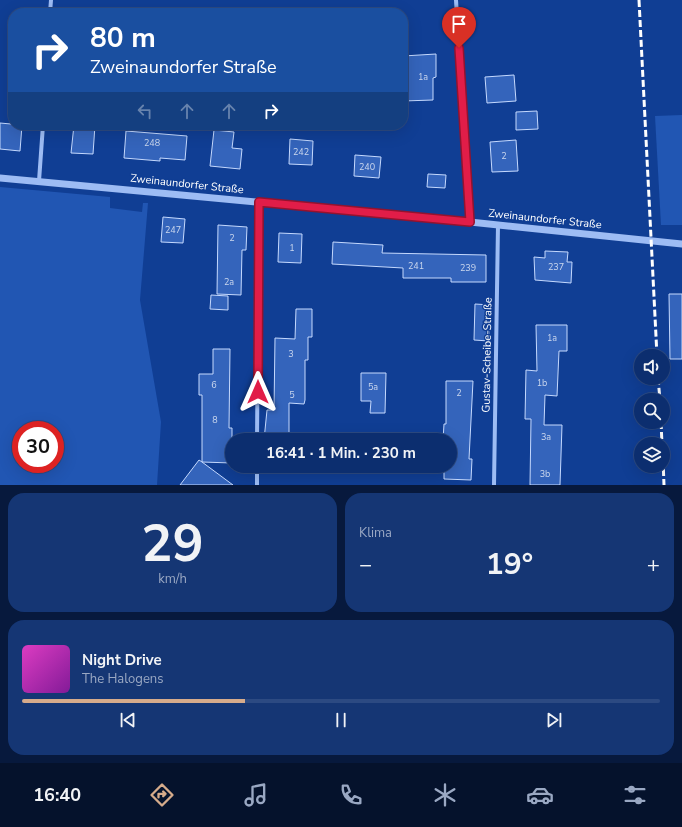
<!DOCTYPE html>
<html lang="de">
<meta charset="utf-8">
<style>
:root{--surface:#0c2e6f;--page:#153674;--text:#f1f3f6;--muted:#9aa8c3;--line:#2c4a82;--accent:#d6ab8b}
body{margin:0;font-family:"Nunito Sans",sans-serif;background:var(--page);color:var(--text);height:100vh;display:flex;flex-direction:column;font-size:15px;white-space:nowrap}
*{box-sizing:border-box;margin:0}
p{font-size:13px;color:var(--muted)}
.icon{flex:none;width:22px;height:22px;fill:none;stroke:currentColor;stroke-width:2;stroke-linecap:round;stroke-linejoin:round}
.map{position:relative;height:485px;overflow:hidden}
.panel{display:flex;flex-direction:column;gap:8px;padding:8px;background:#07193d;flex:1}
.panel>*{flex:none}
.hud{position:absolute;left:8px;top:8px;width:400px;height:122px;border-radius:16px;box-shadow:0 4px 16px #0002,0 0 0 1px var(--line);background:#1a4fa0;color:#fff;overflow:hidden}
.buttons{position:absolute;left:634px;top:349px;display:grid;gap:8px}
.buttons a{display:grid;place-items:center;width:36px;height:36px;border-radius:50%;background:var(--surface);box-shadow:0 4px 16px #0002,0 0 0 1px var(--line);font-size:20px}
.speed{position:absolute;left:12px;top:421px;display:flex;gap:8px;font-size:20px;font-weight:700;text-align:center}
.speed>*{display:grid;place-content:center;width:52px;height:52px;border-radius:50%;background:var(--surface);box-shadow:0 4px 16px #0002,0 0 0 1px var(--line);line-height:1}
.speed .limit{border:6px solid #d22;background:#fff;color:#111}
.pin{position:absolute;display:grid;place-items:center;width:34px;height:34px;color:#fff;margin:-41px -17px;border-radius:50% 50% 50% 0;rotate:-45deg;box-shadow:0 0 4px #0007}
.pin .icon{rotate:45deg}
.me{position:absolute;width:44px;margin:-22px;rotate:0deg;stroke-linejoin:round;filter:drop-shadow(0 0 3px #0008)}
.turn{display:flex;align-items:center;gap:14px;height:84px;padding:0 16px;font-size:18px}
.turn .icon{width:52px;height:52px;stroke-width:2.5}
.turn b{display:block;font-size:28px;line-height:34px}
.lanes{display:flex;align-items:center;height:38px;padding:0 16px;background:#0003;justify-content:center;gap:20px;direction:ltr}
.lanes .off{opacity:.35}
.big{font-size:30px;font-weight:700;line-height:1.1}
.panel .card{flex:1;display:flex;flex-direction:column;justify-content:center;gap:6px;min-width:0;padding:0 14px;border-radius:16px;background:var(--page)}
.panel .dial{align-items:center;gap:0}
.dial b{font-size:52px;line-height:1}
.song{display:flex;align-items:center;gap:12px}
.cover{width:48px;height:48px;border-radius:6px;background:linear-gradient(135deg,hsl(310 70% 55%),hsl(290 70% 35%))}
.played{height:4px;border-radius:2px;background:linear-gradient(90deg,var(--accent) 35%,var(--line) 35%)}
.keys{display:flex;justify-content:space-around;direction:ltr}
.heat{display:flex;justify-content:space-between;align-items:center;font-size:22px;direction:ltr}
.panel .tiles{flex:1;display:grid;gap:8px;grid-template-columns:1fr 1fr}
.card:last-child{grid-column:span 2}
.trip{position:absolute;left:225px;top:433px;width:232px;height:40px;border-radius:20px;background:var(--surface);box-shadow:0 4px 16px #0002,0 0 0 1px var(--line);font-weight:700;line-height:40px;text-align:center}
.tab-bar{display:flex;height:64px;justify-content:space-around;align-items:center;background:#05122c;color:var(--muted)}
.tab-bar .icon{width:28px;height:28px}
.tab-bar .on{color:var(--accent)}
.tab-bar b{font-size:18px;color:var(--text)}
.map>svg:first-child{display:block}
.green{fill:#2156b3;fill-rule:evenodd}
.building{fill:#3464bb;stroke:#c5d9fe}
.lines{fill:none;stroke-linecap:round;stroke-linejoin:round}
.minor{stroke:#9dbcf4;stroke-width:4}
.tertiary{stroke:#9dbcf4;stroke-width:7}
.rail{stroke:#fff;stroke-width:3;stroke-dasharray:7 3;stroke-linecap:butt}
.route-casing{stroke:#92132f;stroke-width:10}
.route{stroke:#e11d48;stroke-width:7}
.labels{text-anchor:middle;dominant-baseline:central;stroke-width:3;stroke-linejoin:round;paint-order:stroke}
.number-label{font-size:9px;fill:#ccd8ee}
.street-label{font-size:11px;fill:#fff;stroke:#103e94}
</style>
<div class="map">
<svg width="682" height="485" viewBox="0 0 682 485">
<rect width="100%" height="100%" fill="#103e94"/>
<g class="green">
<polygon points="682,115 682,225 661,225 655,116"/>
<path d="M0 187 110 197V208L142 212 143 203H148L140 300 161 422 157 485H0ZM21 430H55V464H21Z"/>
</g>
<g class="building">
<polygon points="436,54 436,77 433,78 433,100 403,101 403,56"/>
<polygon points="514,75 516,101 487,103 485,77"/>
<polygon points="537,111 538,129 516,130 516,112"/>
<polygon points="0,123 22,125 20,151 0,149"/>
<polygon points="74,125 95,125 93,154 71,153"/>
<polygon points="214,130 234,132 232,148 242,149 240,169 210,166"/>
<polygon points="126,131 187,136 185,160 160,158 160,161 124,158"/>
<polygon points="290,139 313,141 312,165 289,164"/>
<polygon points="516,140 518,171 492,172 490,142"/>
<polygon points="355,155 381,157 379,178 354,176"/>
<polygon points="428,174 446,175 445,188 427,187"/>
<polygon points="163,217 185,219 183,243 161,242"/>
<polygon points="218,225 247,227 246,250 242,250 241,295 217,294"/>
<polygon points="279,233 302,234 301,263 278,262"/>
<polygon points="333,242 383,245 382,253 486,255 486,282 451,282 451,278 403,278 403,268 332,264"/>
<polygon points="545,251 568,252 567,262 572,262 571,283 535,280 534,257 545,258"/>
<polygon points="669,294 682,294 682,359 670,359"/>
<polygon points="211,295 228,296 228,310 210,309"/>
<polygon points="475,304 491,305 489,341 474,340"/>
<polygon points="296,309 312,309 312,337 308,337 308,360 305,360 305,400 304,404 289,403 289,440 264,440 267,410 274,410 275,338 295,339"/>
<polygon points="536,325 567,325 567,351 559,351 557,396 545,395 544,425 562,425 560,485 530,485 531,419 525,419 526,370 537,371"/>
<polygon points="213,349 230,349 229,428 232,428 232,463 202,462 233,485 180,485 199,460 202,462 202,395 199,395 199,374 213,374"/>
<polygon points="361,373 386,373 385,413 370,413 371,401 361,401"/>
<polygon points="446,381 473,381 469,459 472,459 471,480 444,479 444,466 450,466 450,440 443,440 444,424 446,424"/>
</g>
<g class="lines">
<g class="minor">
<polyline points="456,0 470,222"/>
<polyline points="50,13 51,0"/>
<polyline points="39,181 43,125"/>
<polyline points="257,440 259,202"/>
<polyline points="257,485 257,466"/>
<polyline points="494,485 498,225"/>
</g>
<polyline class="tertiary" points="0,178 470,222 682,244"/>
<g class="rail">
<polyline points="639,0 657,356"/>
<polyline points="658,378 660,400"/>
<polyline points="661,422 662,444"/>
<polyline points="663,459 664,485"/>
</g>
</g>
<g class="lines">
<g class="route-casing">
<polyline id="route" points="258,392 259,202 470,222 459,48"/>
</g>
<use href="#route" class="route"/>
</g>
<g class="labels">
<g class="number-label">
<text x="423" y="77">1a</text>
<text x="152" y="143">248</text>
<text x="301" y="152">242</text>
<text x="504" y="156">2</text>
<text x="367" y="167">240</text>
<text x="173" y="230">247</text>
<text x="232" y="238">2</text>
<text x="292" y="248">1</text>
<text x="416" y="266">241</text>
<text x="556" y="267">237</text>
<text x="468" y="268">239</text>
<text x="229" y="282">2a</text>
<text x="552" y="338">1a</text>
<text x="291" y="354">3</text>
<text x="542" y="383">1b</text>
<text x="214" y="385">6</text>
<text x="373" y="387">5a</text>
<text x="459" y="393">2</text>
<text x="292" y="395">5</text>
<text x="215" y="420">8</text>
<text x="546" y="437">3a</text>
<text x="545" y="474">3b</text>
</g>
<g class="street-label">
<text transform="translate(187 184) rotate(6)">Zweinaundorfer Straße</text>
<text transform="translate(545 219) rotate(6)">Zweinaundorfer Straße</text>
<text transform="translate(487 355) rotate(-89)">Gustav-Scheibe-Straße</text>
</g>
</g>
</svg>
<div class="buttons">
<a><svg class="icon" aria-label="sound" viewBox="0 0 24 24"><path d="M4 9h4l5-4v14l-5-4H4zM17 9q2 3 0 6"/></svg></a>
<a><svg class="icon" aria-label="search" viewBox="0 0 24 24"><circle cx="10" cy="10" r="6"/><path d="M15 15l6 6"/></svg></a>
<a><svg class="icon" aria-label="layers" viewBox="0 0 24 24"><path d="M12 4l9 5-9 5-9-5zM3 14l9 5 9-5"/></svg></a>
</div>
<div class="speed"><div class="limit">30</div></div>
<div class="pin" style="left:459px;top:48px;background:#d93025"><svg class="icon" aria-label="arrive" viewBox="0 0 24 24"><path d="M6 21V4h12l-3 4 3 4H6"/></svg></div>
<svg class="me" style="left:258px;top:392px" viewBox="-20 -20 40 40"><path d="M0-17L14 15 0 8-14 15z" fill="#e11d48" stroke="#fff" stroke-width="4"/></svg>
<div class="trip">16:41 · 1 Min. · 230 m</div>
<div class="hud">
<div class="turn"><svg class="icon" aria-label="right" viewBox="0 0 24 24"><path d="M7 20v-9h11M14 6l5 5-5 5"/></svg><div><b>80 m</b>Zweinaundorfer Straße</div></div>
<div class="lanes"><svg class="icon off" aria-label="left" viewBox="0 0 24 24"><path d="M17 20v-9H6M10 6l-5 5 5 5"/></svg><svg class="icon off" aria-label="ahead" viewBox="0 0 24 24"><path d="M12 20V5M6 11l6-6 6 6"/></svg><svg class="icon off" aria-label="ahead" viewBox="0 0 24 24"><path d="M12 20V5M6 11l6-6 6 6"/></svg><svg class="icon" aria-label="right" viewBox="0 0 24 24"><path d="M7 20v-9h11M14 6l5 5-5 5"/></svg></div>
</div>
</div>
<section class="panel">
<div class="tiles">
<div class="card dial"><b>29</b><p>km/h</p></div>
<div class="card"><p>Klima</p>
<div class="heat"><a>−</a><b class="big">19°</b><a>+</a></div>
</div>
<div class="card">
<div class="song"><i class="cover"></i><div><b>Night Drive</b><p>The Halogens</p></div></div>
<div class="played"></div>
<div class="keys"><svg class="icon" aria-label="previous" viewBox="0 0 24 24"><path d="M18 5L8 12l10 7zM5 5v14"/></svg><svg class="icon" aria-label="pause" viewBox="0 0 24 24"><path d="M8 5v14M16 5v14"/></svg><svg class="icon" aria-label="next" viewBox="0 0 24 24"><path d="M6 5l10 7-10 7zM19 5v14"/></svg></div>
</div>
</div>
</section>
<nav class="tab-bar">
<b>16:40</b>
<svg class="icon on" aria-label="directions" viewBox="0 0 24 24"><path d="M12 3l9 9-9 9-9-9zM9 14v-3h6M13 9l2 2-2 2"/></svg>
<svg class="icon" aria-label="music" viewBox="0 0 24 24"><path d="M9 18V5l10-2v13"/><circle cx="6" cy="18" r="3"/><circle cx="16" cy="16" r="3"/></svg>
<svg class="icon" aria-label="phone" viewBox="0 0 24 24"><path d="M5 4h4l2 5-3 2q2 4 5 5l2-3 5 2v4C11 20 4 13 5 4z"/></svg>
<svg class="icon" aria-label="climate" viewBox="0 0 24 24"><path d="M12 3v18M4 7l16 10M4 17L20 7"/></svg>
<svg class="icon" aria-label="car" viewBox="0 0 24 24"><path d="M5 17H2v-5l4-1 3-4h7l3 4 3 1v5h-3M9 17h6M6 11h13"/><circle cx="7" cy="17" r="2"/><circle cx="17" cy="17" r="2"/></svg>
<svg class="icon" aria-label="filters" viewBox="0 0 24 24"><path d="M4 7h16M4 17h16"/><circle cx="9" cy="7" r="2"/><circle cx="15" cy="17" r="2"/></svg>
</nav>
